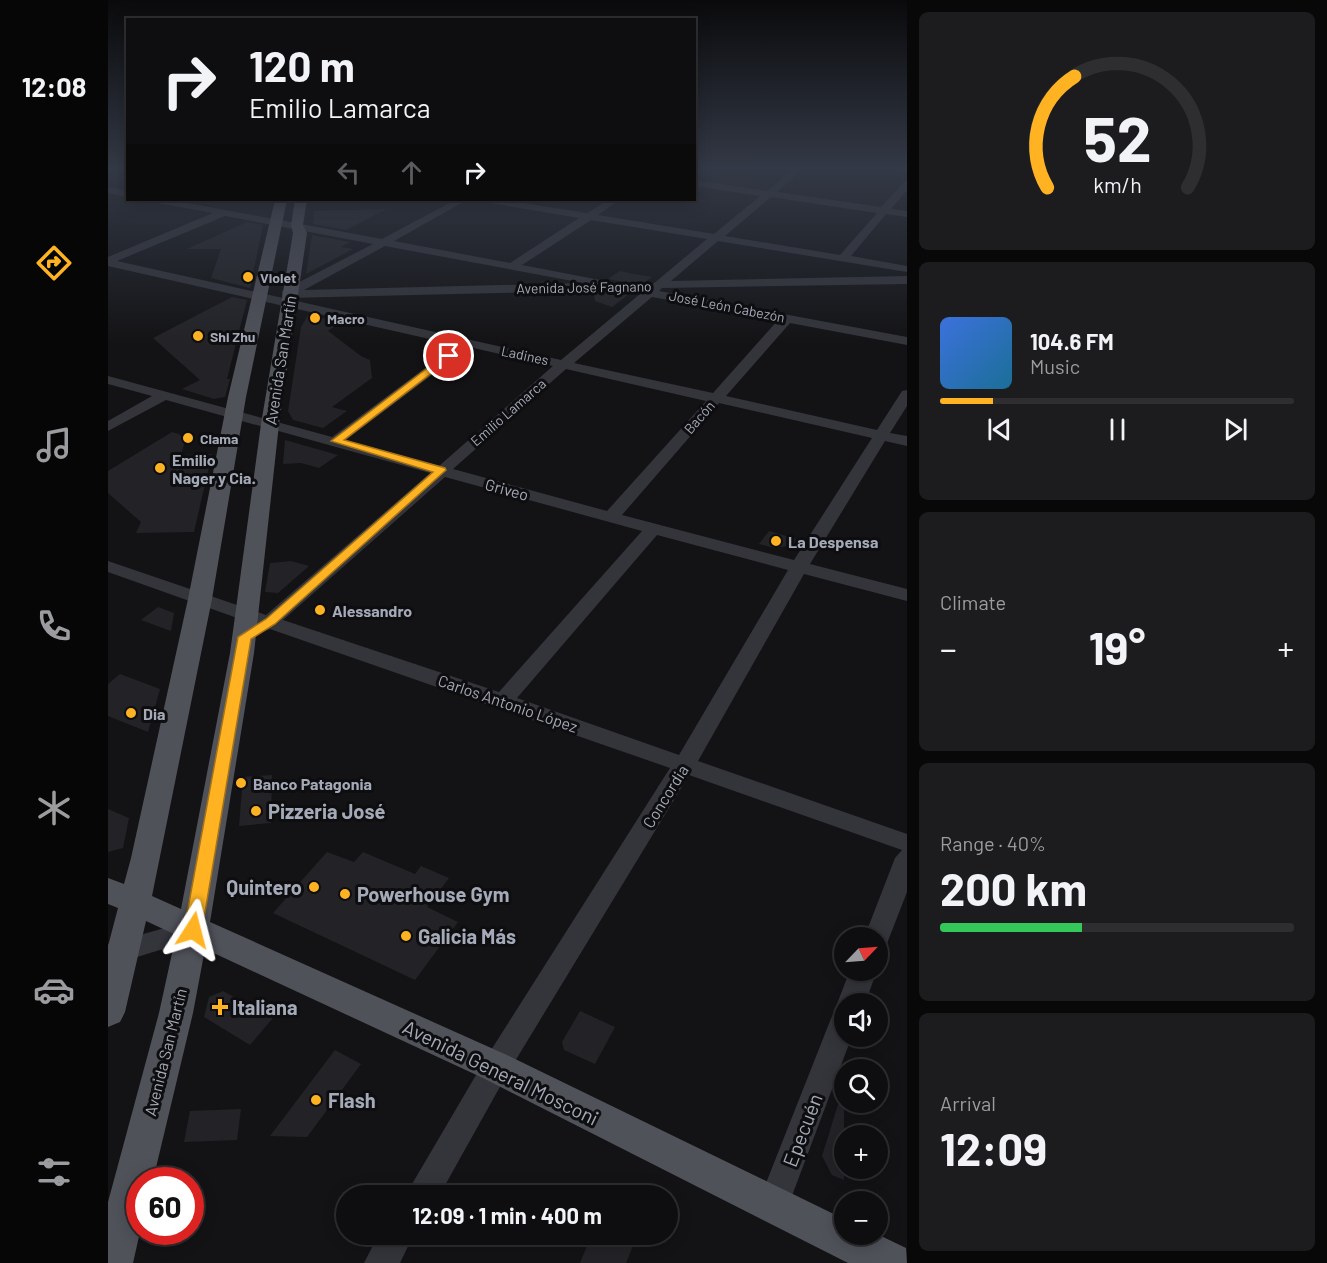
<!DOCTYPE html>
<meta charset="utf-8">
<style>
:root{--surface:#0e0e10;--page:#1c1c1e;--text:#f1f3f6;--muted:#9b9c9f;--line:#2e2e30;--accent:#ffb322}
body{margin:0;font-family:Barlow,sans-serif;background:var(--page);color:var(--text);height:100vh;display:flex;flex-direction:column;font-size:22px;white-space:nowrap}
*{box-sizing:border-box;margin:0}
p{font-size:20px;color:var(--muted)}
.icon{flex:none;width:33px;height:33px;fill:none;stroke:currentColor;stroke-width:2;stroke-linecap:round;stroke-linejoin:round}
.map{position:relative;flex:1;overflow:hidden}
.side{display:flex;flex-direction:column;gap:12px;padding:12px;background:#080809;width:420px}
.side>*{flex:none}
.banner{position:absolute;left:18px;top:18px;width:570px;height:183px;border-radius:0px;box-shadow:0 3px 15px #0003,0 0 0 2px var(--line);background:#0e0e10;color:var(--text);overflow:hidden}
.needle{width:39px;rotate:65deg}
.tools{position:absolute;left:726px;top:927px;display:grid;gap:12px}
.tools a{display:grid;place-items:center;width:54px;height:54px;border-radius:50%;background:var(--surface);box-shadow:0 3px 15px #0003,0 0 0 2px var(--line);font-size:30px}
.speed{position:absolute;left:18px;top:1167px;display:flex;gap:12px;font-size:30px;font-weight:700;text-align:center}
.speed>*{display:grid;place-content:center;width:78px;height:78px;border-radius:50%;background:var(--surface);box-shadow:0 3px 15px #0003,0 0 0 2px var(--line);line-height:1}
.speed .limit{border:9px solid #d22;background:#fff;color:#111}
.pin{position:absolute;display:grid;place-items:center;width:51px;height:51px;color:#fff;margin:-26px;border:3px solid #fff;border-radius:50%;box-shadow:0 2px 6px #0007}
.me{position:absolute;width:66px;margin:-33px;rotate:9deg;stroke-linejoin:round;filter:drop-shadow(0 0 4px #0008)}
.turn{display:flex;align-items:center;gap:21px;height:126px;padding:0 24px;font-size:27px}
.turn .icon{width:78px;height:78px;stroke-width:2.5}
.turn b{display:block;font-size:42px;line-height:51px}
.lanes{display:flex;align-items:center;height:57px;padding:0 24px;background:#0003;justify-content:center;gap:30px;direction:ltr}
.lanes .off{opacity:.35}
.big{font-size:45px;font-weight:700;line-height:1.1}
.side .card{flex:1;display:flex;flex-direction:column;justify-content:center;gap:9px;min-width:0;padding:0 21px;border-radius:9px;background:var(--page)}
.side .dial{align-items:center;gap:0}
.dial svg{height:156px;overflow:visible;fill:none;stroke:var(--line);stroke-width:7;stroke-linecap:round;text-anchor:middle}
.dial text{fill:var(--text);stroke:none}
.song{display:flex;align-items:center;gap:18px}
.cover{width:72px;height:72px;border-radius:9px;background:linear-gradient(135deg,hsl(220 70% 55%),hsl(200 70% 35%))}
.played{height:6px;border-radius:3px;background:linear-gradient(90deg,var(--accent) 15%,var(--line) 15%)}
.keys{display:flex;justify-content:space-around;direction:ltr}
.heat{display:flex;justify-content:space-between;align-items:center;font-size:33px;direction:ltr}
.charge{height:9px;border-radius:4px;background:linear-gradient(90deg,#34c759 40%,var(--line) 0)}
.trip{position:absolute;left:228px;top:1185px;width:342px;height:60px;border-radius:30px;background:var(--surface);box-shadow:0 3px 15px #0003,0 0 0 2px var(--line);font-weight:700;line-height:60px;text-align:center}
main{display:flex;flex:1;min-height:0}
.tabs{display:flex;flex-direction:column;width:108px;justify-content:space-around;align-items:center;background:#060606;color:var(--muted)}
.tabs .icon{width:42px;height:42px}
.tabs .on{color:var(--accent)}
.tabs b{font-size:27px;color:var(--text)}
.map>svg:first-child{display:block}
.building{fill:#232327}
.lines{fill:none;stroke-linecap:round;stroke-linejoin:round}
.minor{fill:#34353b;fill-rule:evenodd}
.major{fill:#50525a;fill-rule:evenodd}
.route{fill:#ffb322;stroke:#a67416;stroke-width:1.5}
.poi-dot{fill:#ffb322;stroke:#0e0e10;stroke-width:2}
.labels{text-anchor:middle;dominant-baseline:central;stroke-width:6;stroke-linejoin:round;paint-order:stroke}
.far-poi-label{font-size:14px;font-weight:bold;fill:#a4aab7;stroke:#0e0e10;text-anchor:start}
.far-street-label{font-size:14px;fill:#a4aab7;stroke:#0e0e10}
.street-label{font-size:16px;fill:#a4aab7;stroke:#0e0e10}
.poi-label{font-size:16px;font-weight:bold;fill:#a4aab7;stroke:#0e0e10;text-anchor:start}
.near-poi-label{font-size:20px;font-weight:bold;fill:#a4aab7;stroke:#0e0e10;text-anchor:start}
.near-street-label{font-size:20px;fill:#a4aab7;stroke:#0e0e10}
</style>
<main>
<nav class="tabs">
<b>12:08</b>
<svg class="icon on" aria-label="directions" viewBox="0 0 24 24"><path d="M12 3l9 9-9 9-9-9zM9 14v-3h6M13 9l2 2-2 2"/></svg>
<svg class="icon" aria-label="music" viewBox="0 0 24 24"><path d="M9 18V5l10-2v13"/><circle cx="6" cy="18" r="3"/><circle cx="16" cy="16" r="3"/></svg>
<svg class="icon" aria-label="phone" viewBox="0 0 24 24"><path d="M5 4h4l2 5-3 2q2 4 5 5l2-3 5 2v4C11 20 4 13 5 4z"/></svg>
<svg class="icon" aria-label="climate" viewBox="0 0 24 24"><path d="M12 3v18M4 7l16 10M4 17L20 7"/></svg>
<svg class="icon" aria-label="car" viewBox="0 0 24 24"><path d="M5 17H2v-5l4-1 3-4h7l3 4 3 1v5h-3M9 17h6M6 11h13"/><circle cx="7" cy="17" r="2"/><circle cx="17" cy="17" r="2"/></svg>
<svg class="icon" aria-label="filters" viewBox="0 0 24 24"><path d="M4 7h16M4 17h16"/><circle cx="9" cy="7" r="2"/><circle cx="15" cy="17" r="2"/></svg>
</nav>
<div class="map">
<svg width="799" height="1263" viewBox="0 0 799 1263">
<rect width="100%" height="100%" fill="#131315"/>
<g class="building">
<polygon points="279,209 238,230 205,224 206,211"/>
<polygon points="139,222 155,225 142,288 103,278 113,249 79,249"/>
<polygon points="204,235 242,242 233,247 245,249 198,274"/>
<polygon points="512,271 526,274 544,277 533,285 500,279"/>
<polygon points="488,288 521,294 504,307 487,301 485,291"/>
<polygon points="124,297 139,300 119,379 122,379 117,397 106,399 74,389 92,380 45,338"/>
<polygon points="200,315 233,322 220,331 253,356 262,360 264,378 224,407 239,411 215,428 185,420 180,411 193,327"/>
<polygon points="64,432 71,434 77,441 73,455 104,454 86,532 28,533 33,522 0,493 0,471"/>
<polygon points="177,440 230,455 211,468 193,463 175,464"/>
<polygon points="661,531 695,541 693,544 666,548 651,544"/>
<polygon points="183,561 201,566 170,593 157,592 162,563"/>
<polygon points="50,607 66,613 63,631 33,620"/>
<polygon points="12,674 52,689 40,732 0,716 0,684"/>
<polygon points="164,775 163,823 131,826 135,777"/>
<polygon points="0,809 21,818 15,848 0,852"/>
<polygon points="219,852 246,862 255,852 307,874 313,866 341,878 319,907 350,922 307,980 165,913"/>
<polygon points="115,991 165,1018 142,1045 96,1017 101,997"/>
<polygon points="472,1011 507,1027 487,1064 456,1050 454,1042"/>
<polygon points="227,1050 253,1064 199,1137 162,1136"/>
<polygon points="733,1095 736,1095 736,1180 724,1175 714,1156"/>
<polygon points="133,1109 129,1140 76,1142 82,1111"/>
<polygon points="484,1234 530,1234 518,1263 472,1263"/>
</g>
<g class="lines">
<g class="minor">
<path d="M688 167H698L669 192 773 207 796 182 799 181V190L783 209 799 211V217L778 214 743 256 799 266V272L610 241 563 281 799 276V284L554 288 551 291 799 337V345L682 323 618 396 769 430 794 391 799 390V406L782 433 799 436V446L777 441 702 564 799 589V601L696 574 590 761 799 834V892L778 946 770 948V938H756L787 858 794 850 581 775 398 1076 331 1196H297L378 1058 562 768 162 629 154 632 147 630 144 626 146 624 0 572V561L158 615 322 473 58 400 0 431V421L44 396 0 384V376L224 437 348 345 0 266V257L105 213 50 203 45 200H63L274 239 347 200H359L286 241 402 263 471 218 382 203 377 200H397L479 213 500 200H511L490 215 606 234 652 196 586 186V180L659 191ZM663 197 769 213 732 255 617 236ZM117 216 265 244 174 291V297L178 298 478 291 482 290 483 285 532 294 453 360 9 261ZM483 220 599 239 539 289 414 265ZM277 246 475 283 196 290ZM544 297 670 320 605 393 466 363ZM361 347 445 366 331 466 238 440ZM458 369 598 401 499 511 345 469ZM611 403 764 438 686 560 514 515ZM337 477 534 531 391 692 175 620ZM549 535 680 570 571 755 409 698Z"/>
<polygon points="773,167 799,167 799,173"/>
<polygon points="0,187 20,191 20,197 0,193"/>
<polygon points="85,920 94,923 98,930 94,937 0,966 0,944"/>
<polygon points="742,970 769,970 757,1004 736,1004 736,1036 744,1036 676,1217 665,1222 654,1217 649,1206 722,1021 726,1012 732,1010 729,1004"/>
<polygon points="271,1234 306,1234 292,1263 256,1263"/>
</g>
<polygon class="major" points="167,200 179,200 138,397 104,599 44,896 73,909 122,653 153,424 185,233 183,225 187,200 199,200 195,225 199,233 171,424 146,653 102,922 401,1056 736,1219 736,1234 769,1234 798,1248 799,1263 740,1263 375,1078 97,949 85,1013 45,1180 32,1180 32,1232 25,1263 0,1263 0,1202 51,1013 68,935 38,921 17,1012 12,1022 0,1027 0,946 10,908 0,904 0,878 16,884 23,858 80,599 120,397"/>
</g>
<linearGradient id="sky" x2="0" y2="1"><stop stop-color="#0a0a0c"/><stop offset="0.49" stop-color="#333946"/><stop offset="1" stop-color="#333946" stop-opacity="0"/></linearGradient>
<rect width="799" height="344" fill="url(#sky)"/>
<polygon class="route" points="338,354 346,356 236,440 337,468 338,470 167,624 143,639 94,930 92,935 85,937 79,935 76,930 130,637 158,619 325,472 223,441"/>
<g class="poi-dot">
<circle cx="140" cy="277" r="6"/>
<circle cx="207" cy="318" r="6"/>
<circle cx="90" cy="336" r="6"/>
<circle cx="80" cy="438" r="6"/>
<circle cx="52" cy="468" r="6"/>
<circle cx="668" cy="541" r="6"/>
<circle cx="212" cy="610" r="6"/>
<circle cx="23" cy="713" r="6"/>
<circle cx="133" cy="783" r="6"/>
<circle cx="148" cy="811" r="6"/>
<circle cx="206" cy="887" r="6"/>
<circle cx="237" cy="894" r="6"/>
<circle cx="298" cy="936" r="6"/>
<path d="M109 998h6v6h6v6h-6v6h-6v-6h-6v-6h6z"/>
<circle cx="208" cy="1100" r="6"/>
</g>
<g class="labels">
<g class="far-poi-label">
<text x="152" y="277">Violet</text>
<text x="219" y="318">Macro</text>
<text x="102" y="336">Shi Zhu</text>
<text x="92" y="438">Clama</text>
</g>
<g class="far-street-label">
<text transform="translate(476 287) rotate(-1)">Avenida José Fagnano</text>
<text transform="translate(619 306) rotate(11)">José León Cabezón</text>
<text transform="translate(417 355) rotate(12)">Ladines</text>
<text transform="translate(400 412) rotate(-41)">Emilio Lamarca</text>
<text transform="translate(591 417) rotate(-49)">Bacón</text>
</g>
<g class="street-label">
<text transform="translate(172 360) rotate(-81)">Avenida San Martín</text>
<text transform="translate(399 489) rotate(15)">Griveo</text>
<text transform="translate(400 703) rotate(19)">Carlos Antonio López</text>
<text transform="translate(557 796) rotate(-58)">Concordia</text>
<text transform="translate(57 1052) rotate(-76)">Avenida San Martín</text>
</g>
<g class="poi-label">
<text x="64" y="459">Emilio<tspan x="64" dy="18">Nager y Cia.</tspan></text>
<text x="680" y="541">La Despensa</text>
<text x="224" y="610">Alessandro</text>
<text x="35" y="713">Dia</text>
<text x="145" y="783">Banco Patagonia</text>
</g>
<g class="near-poi-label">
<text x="160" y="811">Pizzeria José</text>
<text x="194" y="887" text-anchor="end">Quintero</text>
<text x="249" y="894">Powerhouse Gym</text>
<text x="310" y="936">Galicia Más</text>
<text x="124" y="1007">Italiana</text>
<text x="220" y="1100">Flash</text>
</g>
<g class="near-street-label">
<text transform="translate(393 1072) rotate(26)">Avenida General Mosconi</text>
<text transform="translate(694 1130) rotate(-69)">Epecuén</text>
</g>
</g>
</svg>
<div class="tools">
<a><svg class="needle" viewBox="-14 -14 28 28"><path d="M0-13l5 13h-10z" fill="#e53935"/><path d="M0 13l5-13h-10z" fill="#9b9c9f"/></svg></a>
<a><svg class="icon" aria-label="sound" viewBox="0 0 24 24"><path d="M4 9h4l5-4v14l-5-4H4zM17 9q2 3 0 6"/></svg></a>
<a><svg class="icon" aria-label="search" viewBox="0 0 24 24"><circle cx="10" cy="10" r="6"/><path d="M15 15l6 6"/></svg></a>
<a>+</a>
<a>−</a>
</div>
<div class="speed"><div class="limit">60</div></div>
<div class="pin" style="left:341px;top:356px;background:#d93025"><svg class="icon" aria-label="arrive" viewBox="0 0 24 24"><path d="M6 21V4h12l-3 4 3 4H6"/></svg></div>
<svg class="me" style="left:85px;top:930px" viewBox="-20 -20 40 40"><path d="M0-17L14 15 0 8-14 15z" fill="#ffb322" stroke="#fff" stroke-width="4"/></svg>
<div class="trip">12:09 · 1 min · 400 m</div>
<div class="banner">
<div class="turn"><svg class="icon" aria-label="right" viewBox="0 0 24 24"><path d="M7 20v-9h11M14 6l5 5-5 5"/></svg><div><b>120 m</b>Emilio Lamarca</div></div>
<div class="lanes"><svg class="icon off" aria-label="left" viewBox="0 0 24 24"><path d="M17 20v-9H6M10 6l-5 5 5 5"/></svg><svg class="icon off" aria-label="ahead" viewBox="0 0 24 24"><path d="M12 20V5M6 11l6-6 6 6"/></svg><svg class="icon" aria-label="right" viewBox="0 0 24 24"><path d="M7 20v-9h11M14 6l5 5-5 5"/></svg></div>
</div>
</div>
<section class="side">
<div class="card dial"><svg viewBox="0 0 100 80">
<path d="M14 69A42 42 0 1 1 86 69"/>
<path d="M14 69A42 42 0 0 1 28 12" stroke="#ffb322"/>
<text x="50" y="56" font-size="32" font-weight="700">52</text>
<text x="50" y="72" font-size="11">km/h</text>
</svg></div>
<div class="card">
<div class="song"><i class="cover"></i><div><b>104.6 FM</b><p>Music</p></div></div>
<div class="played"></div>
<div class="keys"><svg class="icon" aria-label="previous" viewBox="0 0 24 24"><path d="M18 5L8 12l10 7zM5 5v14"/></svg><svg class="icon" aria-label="pause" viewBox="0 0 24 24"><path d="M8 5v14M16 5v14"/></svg><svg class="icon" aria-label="next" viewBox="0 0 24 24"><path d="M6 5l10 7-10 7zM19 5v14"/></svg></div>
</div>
<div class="card"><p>Climate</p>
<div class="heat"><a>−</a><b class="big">19°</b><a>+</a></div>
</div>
<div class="card"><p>Range · 40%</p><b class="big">200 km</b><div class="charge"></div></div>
<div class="card"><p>Arrival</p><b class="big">12:09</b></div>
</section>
</main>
